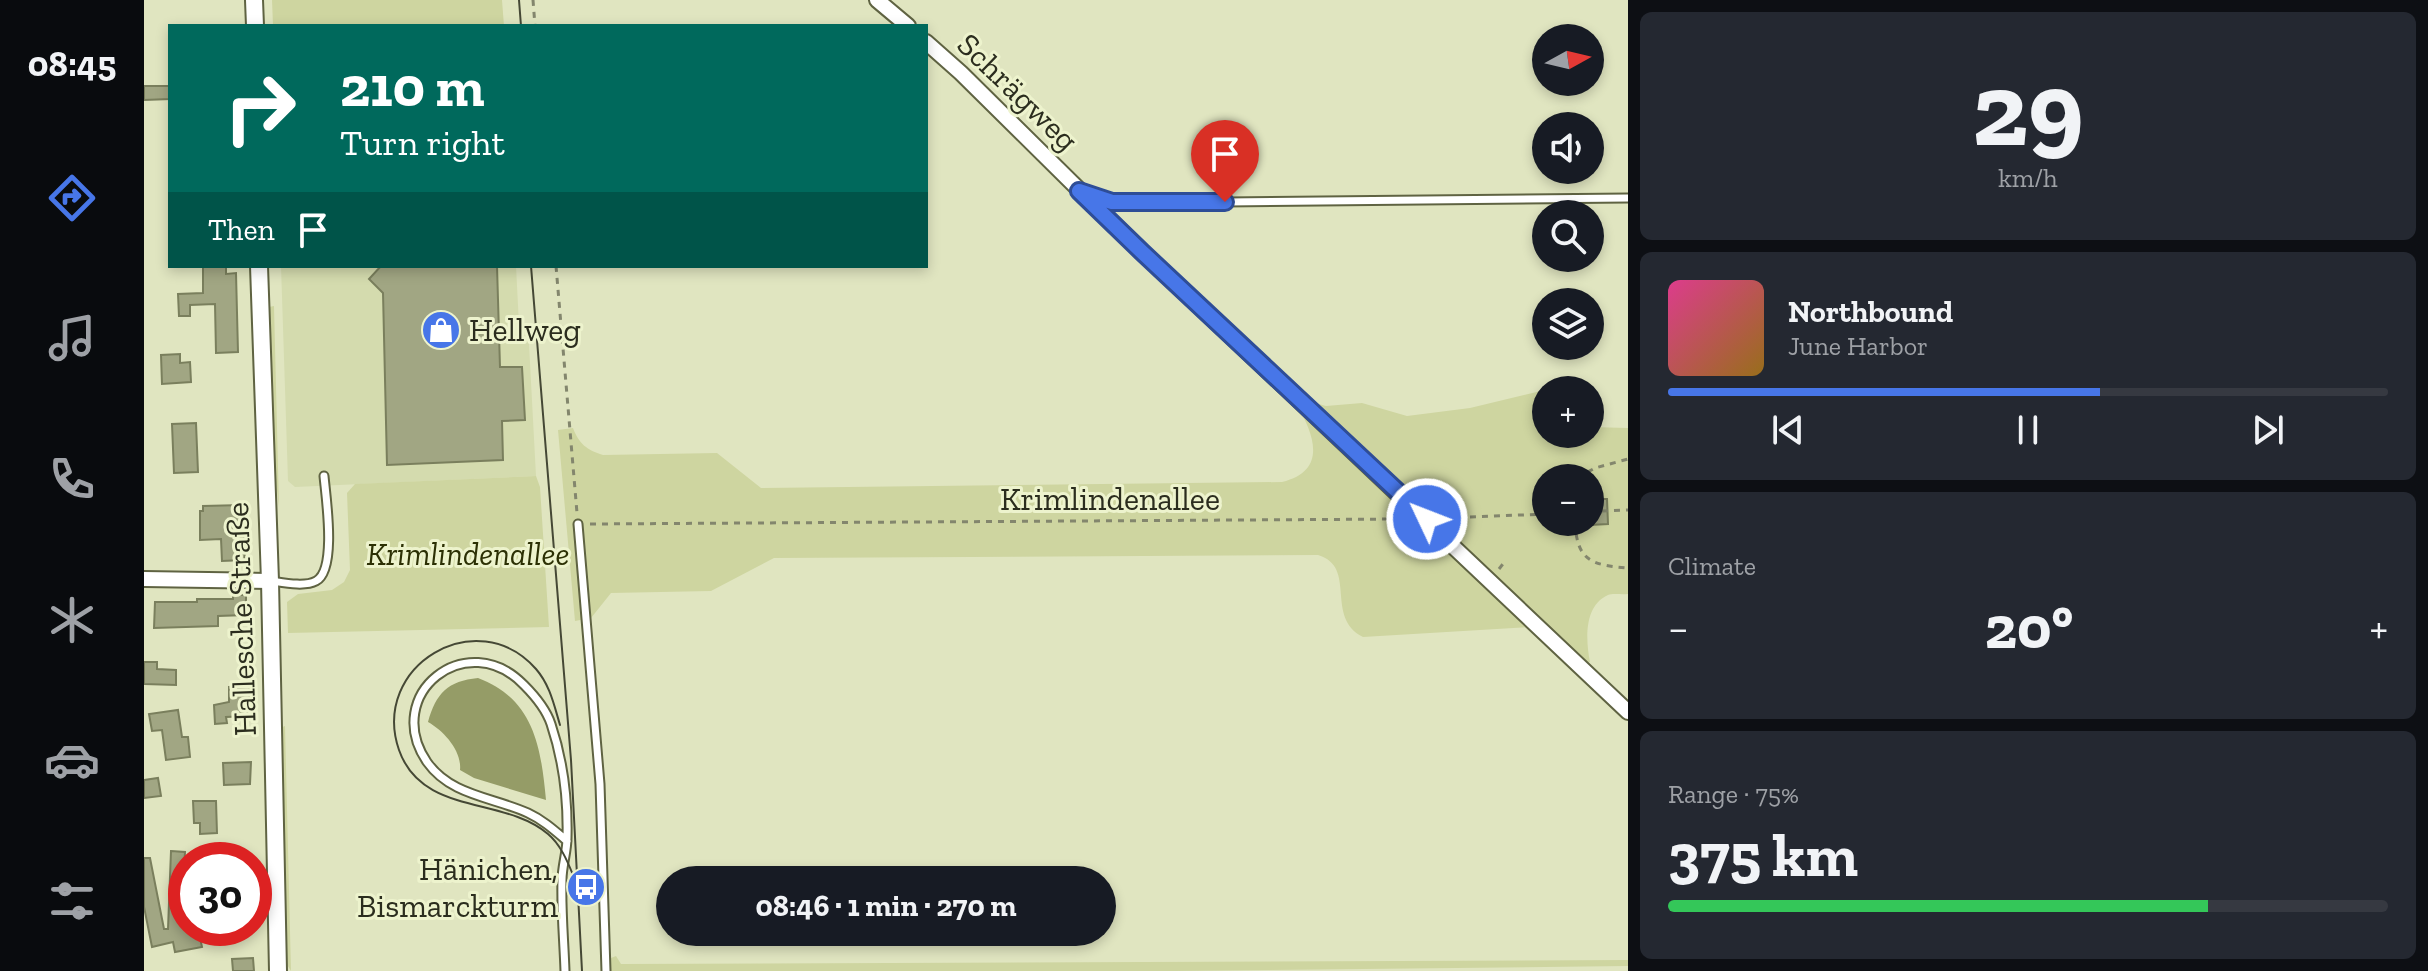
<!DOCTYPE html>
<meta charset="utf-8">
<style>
:root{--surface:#171b24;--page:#242831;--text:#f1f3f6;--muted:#9ea1a6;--line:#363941;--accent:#4776e8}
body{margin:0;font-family:"Zilla Slab",serif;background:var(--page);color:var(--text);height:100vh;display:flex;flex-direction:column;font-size:30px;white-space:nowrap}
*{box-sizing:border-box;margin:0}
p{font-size:26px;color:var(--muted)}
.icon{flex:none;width:44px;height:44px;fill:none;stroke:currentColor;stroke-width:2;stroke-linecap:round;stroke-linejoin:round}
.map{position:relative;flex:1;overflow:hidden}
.side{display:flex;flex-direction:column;gap:12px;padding:12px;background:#0d0f14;width:800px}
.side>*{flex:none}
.banner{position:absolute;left:24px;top:24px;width:760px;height:244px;border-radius:0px;box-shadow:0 4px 12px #0003;background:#00695c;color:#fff;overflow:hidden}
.needle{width:52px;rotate:82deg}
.tools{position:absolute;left:1388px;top:24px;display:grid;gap:16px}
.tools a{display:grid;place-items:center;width:72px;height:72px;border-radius:50%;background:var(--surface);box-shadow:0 4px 12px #0003;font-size:40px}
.speed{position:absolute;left:24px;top:842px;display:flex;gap:16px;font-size:40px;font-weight:700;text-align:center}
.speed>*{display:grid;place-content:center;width:104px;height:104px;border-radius:50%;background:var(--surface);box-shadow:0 4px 12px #0003;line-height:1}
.speed .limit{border:12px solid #d22;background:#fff;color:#111}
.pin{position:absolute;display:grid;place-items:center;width:68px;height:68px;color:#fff;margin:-82px -34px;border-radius:50% 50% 50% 0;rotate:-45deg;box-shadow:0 0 8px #0007}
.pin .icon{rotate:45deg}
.me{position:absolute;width:88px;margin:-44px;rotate:313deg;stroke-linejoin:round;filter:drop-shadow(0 0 6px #0008)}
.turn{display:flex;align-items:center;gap:28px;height:168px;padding:0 40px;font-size:36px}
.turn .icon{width:104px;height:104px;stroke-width:2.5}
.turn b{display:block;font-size:56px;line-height:68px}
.then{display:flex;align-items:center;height:76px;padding:0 40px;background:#0003;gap:16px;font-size:30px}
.big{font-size:60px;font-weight:700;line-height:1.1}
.side .tile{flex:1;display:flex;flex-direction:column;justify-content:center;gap:12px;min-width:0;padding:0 28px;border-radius:12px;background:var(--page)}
.side .dial{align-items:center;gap:0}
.dial b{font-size:104px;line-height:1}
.song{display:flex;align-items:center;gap:24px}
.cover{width:96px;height:96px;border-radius:12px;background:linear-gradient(135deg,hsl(330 70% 55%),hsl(40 70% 35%))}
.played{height:8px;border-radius:4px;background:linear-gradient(90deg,var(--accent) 60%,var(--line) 60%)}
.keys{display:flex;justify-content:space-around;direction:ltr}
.heat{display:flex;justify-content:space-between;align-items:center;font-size:44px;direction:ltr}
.charge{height:12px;border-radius:6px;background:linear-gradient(90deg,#34c759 75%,var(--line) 0)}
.trip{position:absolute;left:512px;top:866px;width:460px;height:80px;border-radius:40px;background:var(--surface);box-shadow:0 4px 12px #0003;font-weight:700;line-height:80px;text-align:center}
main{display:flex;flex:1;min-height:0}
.menu{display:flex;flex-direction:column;width:144px;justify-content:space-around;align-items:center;background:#090b0e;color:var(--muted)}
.menu .icon{width:56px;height:56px}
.menu .current{color:var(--accent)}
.menu b{font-size:36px;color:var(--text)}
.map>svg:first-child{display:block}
.built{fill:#d4dbae}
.green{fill:#ced5a0;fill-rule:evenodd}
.water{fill:#959c67}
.building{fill:#a1a683;stroke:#7a7f5d;stroke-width:2}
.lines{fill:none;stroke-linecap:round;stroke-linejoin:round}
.service-casing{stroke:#5f6342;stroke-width:11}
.minor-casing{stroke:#5f6342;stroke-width:18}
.tertiary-casing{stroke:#5f6342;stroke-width:20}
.path{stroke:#83866d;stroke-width:3;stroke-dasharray:6 6;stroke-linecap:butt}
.service{stroke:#fff;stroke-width:7}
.minor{stroke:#fff;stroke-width:14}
.tertiary{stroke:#fff;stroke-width:16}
.tram{stroke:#454835;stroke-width:2}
.route-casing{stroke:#2e4d97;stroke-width:20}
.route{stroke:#4776e8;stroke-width:14}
.labels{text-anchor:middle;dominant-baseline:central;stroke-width:6;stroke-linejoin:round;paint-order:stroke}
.street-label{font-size:32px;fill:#2b2d1e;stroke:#edf3cd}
.poi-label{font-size:32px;fill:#2b2d1e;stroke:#edf3cd;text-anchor:start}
.park-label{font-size:32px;font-style:italic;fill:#2c3004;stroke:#edf3cd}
</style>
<main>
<nav class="menu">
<b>08:45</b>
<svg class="icon current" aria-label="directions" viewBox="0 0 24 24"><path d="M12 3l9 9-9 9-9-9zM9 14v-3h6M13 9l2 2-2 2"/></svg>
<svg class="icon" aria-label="music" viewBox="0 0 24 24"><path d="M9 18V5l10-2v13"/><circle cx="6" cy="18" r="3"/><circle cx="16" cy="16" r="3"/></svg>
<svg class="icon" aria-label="phone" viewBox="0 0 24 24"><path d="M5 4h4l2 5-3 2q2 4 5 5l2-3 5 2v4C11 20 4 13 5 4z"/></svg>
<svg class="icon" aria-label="climate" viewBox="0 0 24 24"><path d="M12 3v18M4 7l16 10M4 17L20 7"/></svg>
<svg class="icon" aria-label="car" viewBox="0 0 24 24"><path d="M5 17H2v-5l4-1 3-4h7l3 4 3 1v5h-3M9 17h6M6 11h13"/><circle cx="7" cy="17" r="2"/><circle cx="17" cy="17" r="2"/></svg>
<svg class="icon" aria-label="filters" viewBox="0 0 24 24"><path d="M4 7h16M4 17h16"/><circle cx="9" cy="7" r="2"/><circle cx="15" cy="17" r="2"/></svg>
</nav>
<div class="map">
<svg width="1484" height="971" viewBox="0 0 1484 971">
<rect width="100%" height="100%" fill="#e0e5c0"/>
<polygon class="built" points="137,266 372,266 375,325 385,344 392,476 151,487 144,481"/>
<g class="green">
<polygon points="128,0 358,0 360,26 129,26"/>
<polygon points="130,306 135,507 128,450 125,307"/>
<path d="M1418 386 1427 390H1402V434H1446V427L1484 428V594C1478 595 1469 593 1464 595 1439 606 1442 642 1446 662L1429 667 1385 627 1219 637C1180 617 1214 567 1174 555L630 558 567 591 467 593 447 618 431 621 414 430 429 428C435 444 443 450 459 455L573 453 617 488 1138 482C1183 471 1171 436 1153 405L1164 401 1182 406 1218 403 1263 416 1326 408ZM1402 478H1446V499H1463L1464 524 1402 522Z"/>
<polygon points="392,476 396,487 405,627 144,633 143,602 154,594 188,590 200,582 206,570 203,493 211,484"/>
<polygon points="141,726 147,971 142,963 136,728"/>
<polygon points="472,956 477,964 1484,960 1484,966 1032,971 467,971 467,958"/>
</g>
<path class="water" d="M334 678C390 699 397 747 402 800L330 778 316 770C318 751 300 731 284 722 292 693 304 681 334 678Z"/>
<g class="building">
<polygon points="0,86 26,86 26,99 0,100"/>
<polygon points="59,266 82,266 82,274 92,273 94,352 72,353 71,304 46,305 46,316 35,316 34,294 59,293"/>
<polygon points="237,266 353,266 356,367 378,367 381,420 358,421 359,460 243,465 239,293 225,279"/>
<polygon points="36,354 36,363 46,362 47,382 18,384 17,355"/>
<polygon points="52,423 54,472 30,473 28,424"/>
<polygon points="1446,499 1463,499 1464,524 1446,525"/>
<polygon points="99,505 101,560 78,561 77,539 56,540 56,511 59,511 59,506"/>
<polygon points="89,595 102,595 102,615 74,616 74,626 10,628 11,602 53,602 53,599 89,599"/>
<polygon points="0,662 13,662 13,669 32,670 32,685 0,684"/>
<polygon points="105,686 106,716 82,717 83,723 71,724 70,705 85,702 85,687"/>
<polygon points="34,710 38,737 44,737 46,757 22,760 18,730 8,731 5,714"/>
<polygon points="107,762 106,784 80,785 79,763"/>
<polygon points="14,778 17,796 0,798 0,780"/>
<polygon points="49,801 72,801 73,833 56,834 56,823 50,823"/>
<polygon points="27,851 41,852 39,891 42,891 42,928 54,928 58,947 31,952 29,942 8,947 0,907 0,858 6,858 20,929 24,929"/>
<polygon points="109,958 110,971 89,971 88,959"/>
</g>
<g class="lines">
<g class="service-casing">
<g id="service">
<polyline points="945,194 968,202 988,203 1484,198"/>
<polyline points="434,524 456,784 462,971"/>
<path d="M128 581C141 583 161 587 172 581 193 570 182 498 180 476"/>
<path d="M421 971C420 941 417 910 418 880 418 866 423 852 423 838 424 800 419 760 407 724 402 709 391 696 380 685 323 626 237 694 283 762 307 796 349 797 384 813 399 820 410 830 423 841"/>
</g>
</g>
<g class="minor-casing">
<g id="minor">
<polyline points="733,0 764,26"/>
<polyline points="782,42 817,73 998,252 1484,712"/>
<polyline points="0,579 126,581"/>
</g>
</g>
<g class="tertiary-casing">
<g id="tertiary">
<polyline points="110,0 111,26"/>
<polyline points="115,266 126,581 134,971"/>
</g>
</g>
<g class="path">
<polyline points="389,0 391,26"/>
<polyline points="412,266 433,513"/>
<polyline points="1433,478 1451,468 1484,459"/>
<polyline points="1458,511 1484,510"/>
<polyline points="1302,518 1402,514"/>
<path d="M1431 522C1433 561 1447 565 1484 568"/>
<polyline points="446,524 1258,519"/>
<polyline points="1355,569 1362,560"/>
</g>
<use href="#service" class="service"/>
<use href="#minor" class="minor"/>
<use href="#tertiary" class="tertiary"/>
<g class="tram">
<polyline points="375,0 377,26"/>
<polyline points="387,266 427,760 438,971"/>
<path d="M416 725C410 705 406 685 392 669 333 602 226 666 255 750 278 816 360 796 404 834 416 844 423 860 429 875"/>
</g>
</g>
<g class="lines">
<g class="route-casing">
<polyline id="route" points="1081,202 968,202 935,191 998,252 1283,519"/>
</g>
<use href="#route" class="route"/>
</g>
<defs>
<g id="shop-disc" transform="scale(2)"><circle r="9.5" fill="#4776e8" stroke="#edf3cd"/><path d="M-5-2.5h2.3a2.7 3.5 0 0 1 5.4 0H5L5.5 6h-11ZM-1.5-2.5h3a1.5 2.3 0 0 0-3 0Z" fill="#fff"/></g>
<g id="bus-disc" transform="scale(2)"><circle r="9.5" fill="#4776e8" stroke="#edf3cd"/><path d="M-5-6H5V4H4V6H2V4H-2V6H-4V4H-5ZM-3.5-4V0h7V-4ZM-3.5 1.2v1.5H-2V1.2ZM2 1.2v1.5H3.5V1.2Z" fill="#fff"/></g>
</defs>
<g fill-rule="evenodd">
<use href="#shop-disc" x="297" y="330"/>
<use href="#bus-disc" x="442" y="887"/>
</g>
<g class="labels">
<g class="street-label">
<text transform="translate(874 92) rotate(44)">Schrägweg</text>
<text x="966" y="499">Krimlindenallee</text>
<text transform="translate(97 619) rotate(-92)">Hallesche Straße</text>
</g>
<g class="poi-label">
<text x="325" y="330">Hellweg</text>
<text x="414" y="869" text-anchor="end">Hänichen,<tspan x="414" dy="37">Bismarckturm</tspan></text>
</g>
<g class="park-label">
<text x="324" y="554">Krimlindenallee</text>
</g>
</g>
</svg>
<div class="tools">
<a><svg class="needle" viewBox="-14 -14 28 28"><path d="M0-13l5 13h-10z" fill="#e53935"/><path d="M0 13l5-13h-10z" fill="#9ea1a6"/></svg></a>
<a><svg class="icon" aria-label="sound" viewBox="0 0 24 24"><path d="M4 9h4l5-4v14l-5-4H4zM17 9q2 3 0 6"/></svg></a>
<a><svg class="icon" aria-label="search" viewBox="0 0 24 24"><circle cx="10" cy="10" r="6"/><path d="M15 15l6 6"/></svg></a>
<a><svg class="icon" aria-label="layers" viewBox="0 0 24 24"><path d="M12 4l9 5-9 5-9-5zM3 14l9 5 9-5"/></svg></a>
<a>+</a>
<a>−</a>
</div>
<div class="speed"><div class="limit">30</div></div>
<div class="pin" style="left:1081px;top:202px;background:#d93025"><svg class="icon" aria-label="arrive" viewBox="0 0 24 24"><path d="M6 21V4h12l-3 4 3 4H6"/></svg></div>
<svg class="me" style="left:1283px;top:519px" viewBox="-20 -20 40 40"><circle r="17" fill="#4776e8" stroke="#fff" stroke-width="3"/><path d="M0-11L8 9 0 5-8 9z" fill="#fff"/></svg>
<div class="trip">08:46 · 1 min · 270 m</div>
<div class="banner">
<div class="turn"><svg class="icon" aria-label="right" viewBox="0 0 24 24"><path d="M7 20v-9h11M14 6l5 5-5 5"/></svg><div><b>210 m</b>Turn right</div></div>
<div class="then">Then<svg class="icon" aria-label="arrive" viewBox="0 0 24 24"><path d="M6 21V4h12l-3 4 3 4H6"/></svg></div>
</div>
</div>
<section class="side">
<div class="tile dial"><b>29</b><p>km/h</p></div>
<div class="tile">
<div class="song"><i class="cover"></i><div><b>Northbound</b><p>June Harbor</p></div></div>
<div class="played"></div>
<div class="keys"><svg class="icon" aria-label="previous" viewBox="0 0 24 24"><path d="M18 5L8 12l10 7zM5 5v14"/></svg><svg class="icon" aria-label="pause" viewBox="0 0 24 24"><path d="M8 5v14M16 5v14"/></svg><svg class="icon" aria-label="next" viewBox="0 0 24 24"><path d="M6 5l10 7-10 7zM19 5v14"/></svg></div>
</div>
<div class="tile"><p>Climate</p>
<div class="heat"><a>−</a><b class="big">20°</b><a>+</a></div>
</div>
<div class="tile"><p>Range · 75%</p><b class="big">375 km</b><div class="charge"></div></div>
</section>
</main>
